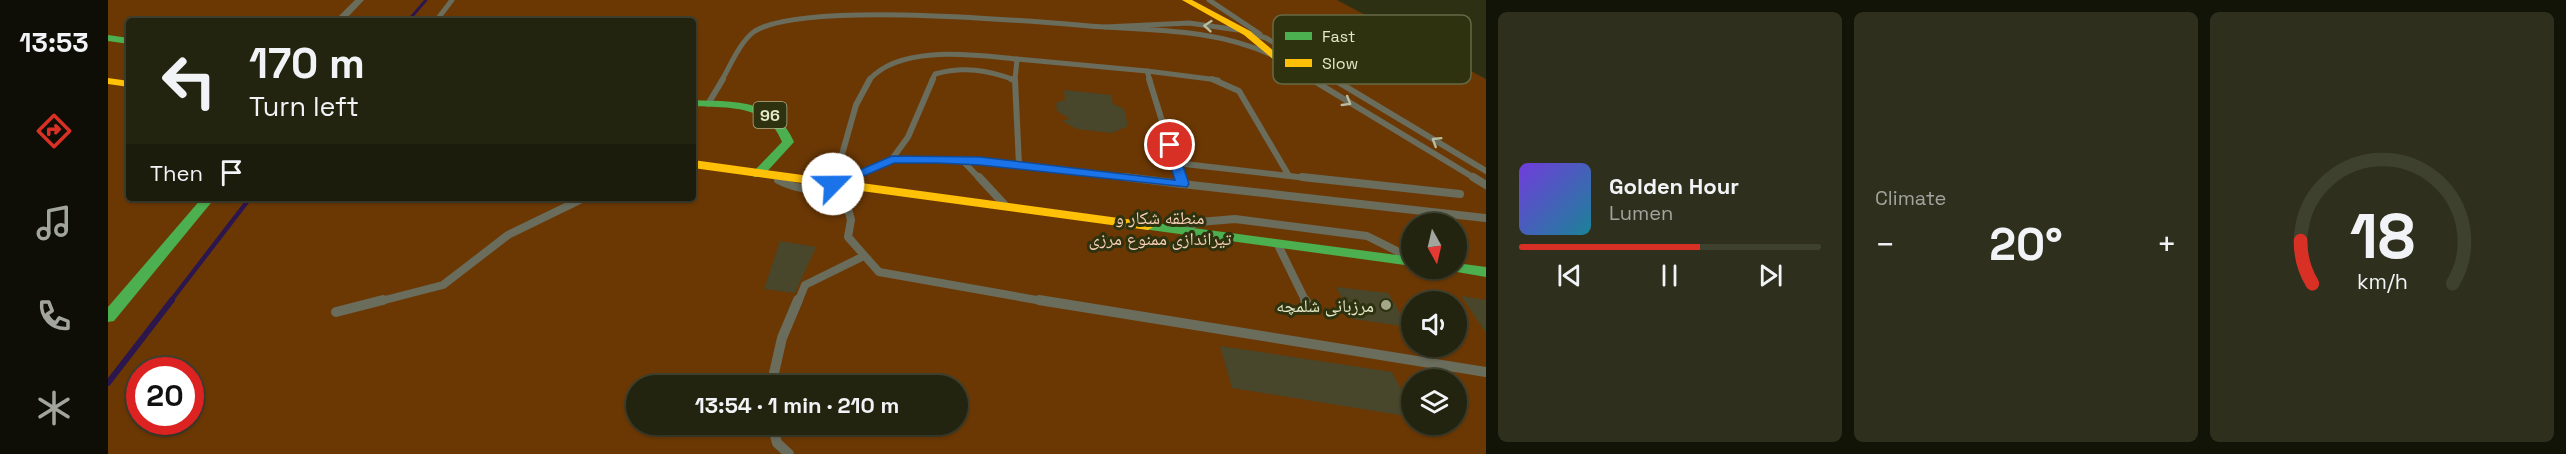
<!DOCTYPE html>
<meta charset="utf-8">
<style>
:root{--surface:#22240f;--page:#2e301d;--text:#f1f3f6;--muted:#a2a49e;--line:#3f412f;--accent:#d93025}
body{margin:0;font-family:"Space Grotesk","Noto Naskh Arabic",sans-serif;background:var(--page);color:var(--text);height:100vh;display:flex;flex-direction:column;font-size:22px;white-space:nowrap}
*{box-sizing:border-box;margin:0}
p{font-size:20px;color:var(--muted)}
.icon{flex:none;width:33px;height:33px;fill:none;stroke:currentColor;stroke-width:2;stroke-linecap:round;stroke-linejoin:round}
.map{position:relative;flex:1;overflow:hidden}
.side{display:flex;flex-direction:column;gap:12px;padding:12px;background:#131408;width:1080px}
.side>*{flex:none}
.guide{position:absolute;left:18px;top:18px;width:570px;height:183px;border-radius:6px;box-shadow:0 2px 4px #0004,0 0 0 2px var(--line);background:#22240f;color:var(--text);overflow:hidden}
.needle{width:39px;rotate:172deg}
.tools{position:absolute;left:1293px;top:213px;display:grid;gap:12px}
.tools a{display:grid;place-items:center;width:66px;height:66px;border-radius:50%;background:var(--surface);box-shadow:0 2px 4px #0004,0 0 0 2px var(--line);font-size:30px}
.speed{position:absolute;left:18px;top:357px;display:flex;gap:12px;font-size:30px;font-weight:700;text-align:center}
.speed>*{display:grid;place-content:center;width:78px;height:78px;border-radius:50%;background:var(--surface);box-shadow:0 2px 4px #0004,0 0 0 2px var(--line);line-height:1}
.speed .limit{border:9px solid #d22;background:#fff;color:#111}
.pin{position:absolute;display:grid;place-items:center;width:51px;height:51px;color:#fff;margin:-26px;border:3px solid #fff;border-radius:50%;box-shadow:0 2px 6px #0007}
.me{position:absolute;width:66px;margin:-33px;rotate:67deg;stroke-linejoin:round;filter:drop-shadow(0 0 4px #0008)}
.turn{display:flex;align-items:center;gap:21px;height:126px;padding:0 24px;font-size:27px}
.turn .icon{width:78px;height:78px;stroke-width:2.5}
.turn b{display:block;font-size:42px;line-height:51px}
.then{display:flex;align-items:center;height:57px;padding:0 24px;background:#0003;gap:12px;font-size:22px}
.big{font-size:45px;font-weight:700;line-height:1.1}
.side .widget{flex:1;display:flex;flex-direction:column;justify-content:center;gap:9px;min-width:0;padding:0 21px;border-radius:9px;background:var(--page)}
.side .dial{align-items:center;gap:0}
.dial svg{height:156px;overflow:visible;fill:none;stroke:var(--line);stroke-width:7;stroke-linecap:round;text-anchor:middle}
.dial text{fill:var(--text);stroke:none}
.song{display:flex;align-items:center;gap:18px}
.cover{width:72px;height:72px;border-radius:9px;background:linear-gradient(135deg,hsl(260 70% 55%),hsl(190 70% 35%))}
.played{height:6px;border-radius:3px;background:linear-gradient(90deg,var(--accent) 60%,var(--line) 60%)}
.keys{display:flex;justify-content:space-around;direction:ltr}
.heat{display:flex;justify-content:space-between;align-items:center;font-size:33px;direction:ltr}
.side .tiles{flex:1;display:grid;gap:12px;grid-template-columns:repeat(3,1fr)}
.trip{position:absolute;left:518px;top:375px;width:342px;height:60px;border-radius:30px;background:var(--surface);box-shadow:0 2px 4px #0004,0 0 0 2px var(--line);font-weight:700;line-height:60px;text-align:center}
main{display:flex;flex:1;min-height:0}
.tab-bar{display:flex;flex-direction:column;width:108px;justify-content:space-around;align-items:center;background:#0e0e06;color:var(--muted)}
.tab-bar .icon{width:42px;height:42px}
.tab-bar .selected{color:var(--accent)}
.tab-bar b{font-size:27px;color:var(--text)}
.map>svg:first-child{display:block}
.green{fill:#6b3804;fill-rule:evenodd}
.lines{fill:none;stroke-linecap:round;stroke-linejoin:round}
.stream-far2{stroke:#2b164e;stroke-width:3}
.stream-far1{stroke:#2b164e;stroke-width:4.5}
.stream{stroke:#2b164e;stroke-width:6}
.building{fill:#48462b}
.lane-far3{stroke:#6a6c5c;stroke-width:5}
.lane-far2{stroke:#6a6c5c;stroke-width:6}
.lane-far1{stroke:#6a6c5c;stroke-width:8}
.lane{stroke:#6a6c5c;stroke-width:10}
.street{fill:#6a6c5c;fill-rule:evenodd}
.fast{fill:#4caf50;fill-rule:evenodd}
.slow{fill:#ffc107;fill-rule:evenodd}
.oneway{stroke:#b9bda1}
.route{fill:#1a73e8;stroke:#114b97;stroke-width:1.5}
.poi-dot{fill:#a4a888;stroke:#2f320f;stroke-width:2}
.labels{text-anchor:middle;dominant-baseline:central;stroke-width:6;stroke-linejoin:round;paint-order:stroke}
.shield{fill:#2f320f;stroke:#adb18f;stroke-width:1.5}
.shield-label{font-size:16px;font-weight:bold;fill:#e3e8c6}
.park-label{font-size:18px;fill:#f5ceb5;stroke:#2f320f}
.poi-label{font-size:18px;fill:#e3e8c6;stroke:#2f320f;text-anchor:end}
.key{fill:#2f320f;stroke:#656946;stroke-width:1.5}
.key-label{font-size:16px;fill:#e3e8c6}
</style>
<main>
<nav class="tab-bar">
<b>13:53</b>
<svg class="icon selected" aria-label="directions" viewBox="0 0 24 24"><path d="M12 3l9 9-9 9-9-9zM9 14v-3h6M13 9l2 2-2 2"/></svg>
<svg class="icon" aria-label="music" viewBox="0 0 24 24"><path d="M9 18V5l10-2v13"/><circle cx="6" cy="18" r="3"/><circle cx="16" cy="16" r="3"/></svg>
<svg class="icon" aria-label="phone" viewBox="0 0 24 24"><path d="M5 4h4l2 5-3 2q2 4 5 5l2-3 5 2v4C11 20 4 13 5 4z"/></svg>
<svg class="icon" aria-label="climate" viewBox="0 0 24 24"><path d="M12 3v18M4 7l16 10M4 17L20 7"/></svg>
</nav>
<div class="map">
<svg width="1378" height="454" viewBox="0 0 1378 454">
<rect width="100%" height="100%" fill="#2e3014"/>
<path class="green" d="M0 0H1229L1378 79V454H0ZM21 21H585V198H21ZM1304 224H1348V268H1304ZM1304 302H1348V346H1304ZM32 370H82V422H32ZM1304 380H1348V424H1304ZM528 386H849V424H528Z"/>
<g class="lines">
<polyline class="stream-far2" points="300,21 318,0"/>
<polyline class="stream-far1" points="62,302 142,198"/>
<polyline class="stream" points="0,383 64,300"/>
</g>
<g class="building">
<polygon points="956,90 1003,95 1005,104 1016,109 1020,126 1004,133 969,129 954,121 962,119 949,111 948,103 957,100"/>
<polygon points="672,241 708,247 687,293 656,289"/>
<polygon points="1228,287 1280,293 1301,327 1245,319"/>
<polygon points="1353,296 1378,300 1378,333"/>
<polygon points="1112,346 1284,372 1304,410 1304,417 1124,388"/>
</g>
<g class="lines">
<g class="lane-far3">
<polyline points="1101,0 1152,34"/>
<polyline points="328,21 344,0"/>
<path d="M1130 30 1081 23 997 27C1054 30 1117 31 1170 58 1182 65 1194 73 1205 80"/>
<polyline points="1141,33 1158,38 1228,80"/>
<polyline points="1039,71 1110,80"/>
<path d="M614 80C622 66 633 40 647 31 699 0 929 22 997 27"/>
<path d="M761 80C792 44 867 55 909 59"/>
<path d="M824 80 827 74C856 66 879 70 907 80"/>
<polyline points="907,80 909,59 1039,71 1042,80"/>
</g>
<g class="lane-far2">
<polyline points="1041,79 1072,179"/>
<polyline points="1203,79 1368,179"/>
<polyline points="1225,79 1378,171"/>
<polyline points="600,104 615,79"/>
<polyline points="784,159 853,159 911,165 907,80 903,79"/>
<polyline points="784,159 800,137 825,79"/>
<polyline points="853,159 872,179"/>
<polyline points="1068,163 1181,176 1131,91 1104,79"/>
<polyline points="911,165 1030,179"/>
<polyline points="1181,176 1208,179"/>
<polyline points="727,179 748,105 762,79"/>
<polyline points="739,179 784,159"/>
</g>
<g class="lane-far1">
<polyline points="871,177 896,204"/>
<polyline points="1017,177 1074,184 1072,177"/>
<polyline points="1194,177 1352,194"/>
<polyline points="1365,177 1378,185"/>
<path d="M670 180C694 193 720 189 738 201L743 220 740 237 771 272 940 302"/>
<polyline points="732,182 743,177"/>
<polyline points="726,183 728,177"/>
<polyline points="1074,184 1377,218"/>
<polyline points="1079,227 1091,222 1127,219 1259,236 1297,255"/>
<polyline points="1170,245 1198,302"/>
<polyline points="269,302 335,285 400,235 476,198"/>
<polyline points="690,302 697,285 756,256"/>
</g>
<g class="lane">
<polyline points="931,300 1378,372"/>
<polyline points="1197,300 1199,304"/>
<polyline points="228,312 275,300"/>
<polyline points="663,386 674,338 690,300"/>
<polyline points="664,424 669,443 681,454"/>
</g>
<polygon class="street" points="247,0 256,0 236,21 226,21"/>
<g class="fast">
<polygon points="0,35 21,38 21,44 0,41"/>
<path d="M585 100C626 102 667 98 686 142L654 177H646L644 174 646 171 674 142C659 104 620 108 585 106Z"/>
<polygon points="94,198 107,198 6,321 0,322 0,307"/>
<polygon points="1040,222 1304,257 1304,266 1035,229 1033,226"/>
<polygon points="1348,263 1378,267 1378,277 1343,271 1341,268 1348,268"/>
</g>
<g class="slow">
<polygon points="1074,0 1084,0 1142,31 1174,58 1166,60 1136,35"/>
<polygon points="0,78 21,81 21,87 0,84"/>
<polygon points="585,160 1040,222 1047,226 1040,230 585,168"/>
</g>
</g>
<defs><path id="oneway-chevron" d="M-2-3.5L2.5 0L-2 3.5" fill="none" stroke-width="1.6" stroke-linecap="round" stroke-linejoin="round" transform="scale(1.5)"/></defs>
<g class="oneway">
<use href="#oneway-chevron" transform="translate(1100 26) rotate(-175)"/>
<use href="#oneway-chevron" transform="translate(1239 102) rotate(31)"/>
<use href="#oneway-chevron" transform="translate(1328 141) rotate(-148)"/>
</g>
<polygon class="route" points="1062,141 1068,145 1081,184 1079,187 872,165 830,163 786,163 730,187 721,187 719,184 784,156 872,157 1067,180 1056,145"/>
<circle class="poi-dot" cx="1278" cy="305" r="6"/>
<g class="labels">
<rect class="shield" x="645.5" y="102" width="33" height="26" rx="4.5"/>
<g class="shield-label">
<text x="662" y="115">96</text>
</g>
<g class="park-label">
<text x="1052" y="217">منطقه شکار و<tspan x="1052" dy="21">تیراندازی ممنوع مرزی</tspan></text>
</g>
<g class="poi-label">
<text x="1266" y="305">مرزبانی شلمچه</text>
</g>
</g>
<rect x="1165" y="15" width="198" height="69" rx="9" class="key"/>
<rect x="1177" y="32" width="27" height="8" fill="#4caf50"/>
<rect x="1177" y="59" width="27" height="8" fill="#ffc107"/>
<g class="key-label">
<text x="1214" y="42">Fast</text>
<text x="1214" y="69">Slow</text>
</g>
</svg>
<div class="tools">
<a><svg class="needle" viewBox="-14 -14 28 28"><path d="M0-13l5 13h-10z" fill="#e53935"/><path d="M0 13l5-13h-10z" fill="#a2a49e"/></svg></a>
<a><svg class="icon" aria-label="sound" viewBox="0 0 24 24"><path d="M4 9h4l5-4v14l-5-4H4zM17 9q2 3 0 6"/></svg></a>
<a><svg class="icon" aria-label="layers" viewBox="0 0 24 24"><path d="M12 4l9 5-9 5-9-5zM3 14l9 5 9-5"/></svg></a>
</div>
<div class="speed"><div class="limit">20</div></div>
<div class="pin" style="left:1062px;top:145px;background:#d93025"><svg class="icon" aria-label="arrive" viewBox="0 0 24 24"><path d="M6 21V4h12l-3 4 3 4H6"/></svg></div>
<svg class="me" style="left:725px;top:184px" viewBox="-20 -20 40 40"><circle r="19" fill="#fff"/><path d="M0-13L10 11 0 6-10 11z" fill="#1a73e8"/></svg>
<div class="trip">13:54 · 1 min · 210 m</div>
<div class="guide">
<div class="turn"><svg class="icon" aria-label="left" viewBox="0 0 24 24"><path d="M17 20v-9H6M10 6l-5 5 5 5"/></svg><div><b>170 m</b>Turn left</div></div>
<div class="then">Then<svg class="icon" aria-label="arrive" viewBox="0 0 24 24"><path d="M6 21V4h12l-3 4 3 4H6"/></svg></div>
</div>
</div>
<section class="side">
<div class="tiles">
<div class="widget">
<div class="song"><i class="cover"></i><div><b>Golden Hour</b><p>Lumen</p></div></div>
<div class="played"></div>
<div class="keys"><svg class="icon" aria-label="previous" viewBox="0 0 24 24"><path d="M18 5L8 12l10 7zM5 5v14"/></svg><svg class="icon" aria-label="pause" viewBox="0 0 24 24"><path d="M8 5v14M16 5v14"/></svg><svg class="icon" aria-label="next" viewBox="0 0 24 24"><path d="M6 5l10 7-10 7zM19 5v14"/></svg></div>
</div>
<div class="widget"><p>Climate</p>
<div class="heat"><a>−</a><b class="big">20°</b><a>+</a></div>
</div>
<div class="widget dial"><svg viewBox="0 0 100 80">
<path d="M14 69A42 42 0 1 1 86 69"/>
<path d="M14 69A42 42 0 0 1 8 47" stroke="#d93025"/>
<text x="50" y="56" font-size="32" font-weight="700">18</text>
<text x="50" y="72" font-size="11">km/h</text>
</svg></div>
</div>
</section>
</main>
